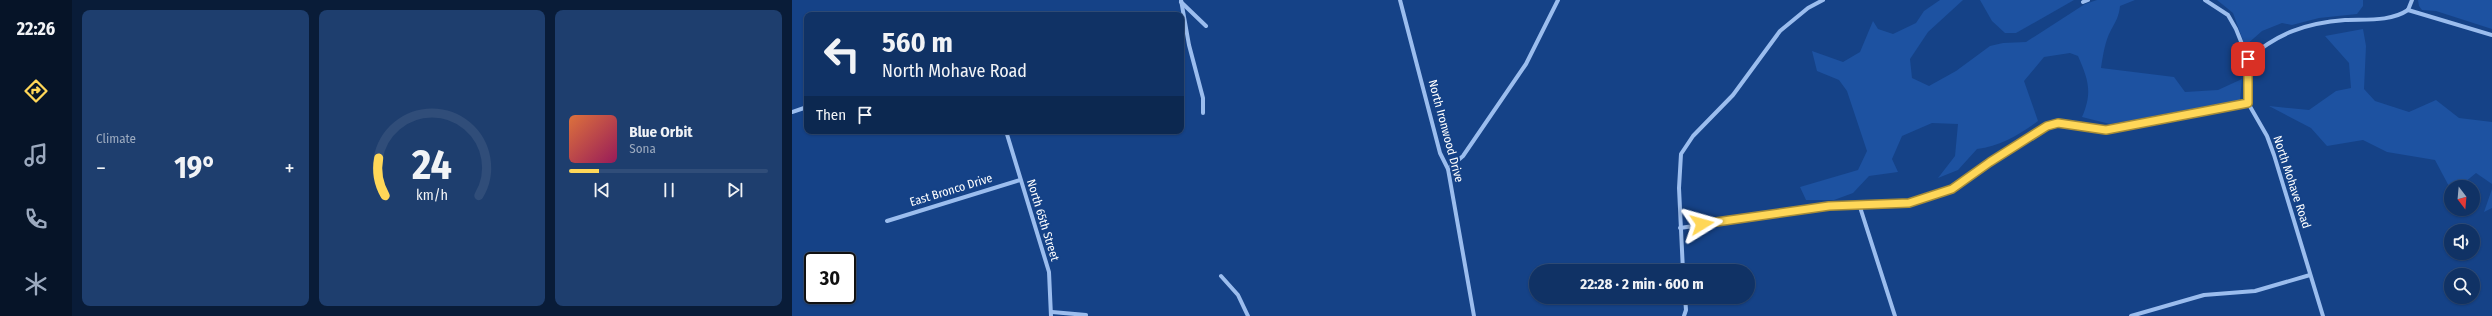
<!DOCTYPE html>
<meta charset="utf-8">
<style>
:root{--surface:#103265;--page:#1e3e6e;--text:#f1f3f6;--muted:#9caabf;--line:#304d79;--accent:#ffd758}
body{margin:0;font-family:"Fira Sans Condensed",sans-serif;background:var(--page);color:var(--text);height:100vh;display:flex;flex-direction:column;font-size:15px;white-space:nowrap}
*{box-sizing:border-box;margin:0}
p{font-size:13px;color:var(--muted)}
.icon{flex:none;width:22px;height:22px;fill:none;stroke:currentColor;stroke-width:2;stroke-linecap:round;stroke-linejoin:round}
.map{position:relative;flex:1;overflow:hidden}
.sheet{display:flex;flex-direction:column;gap:10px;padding:10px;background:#091c38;width:720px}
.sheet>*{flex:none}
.banner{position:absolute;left:12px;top:12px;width:380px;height:122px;border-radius:8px;box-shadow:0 1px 3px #0004,0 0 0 1px var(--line);background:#103265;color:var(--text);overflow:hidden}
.needle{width:26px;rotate:164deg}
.buttons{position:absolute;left:1652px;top:180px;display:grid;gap:8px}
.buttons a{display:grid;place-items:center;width:36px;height:36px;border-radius:50%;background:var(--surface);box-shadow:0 1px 3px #0004,0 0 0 1px var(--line);font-size:20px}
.speed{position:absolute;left:12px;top:252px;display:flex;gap:8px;font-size:20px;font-weight:700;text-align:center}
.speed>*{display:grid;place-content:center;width:52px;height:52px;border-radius:50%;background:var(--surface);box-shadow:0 1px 3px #0004,0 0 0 1px var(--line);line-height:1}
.speed .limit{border:2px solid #111;border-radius:6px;background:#fff;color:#111}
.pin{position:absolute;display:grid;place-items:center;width:34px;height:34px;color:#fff;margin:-17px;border-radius:8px;box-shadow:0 2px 6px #0006}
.me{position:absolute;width:44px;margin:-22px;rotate:82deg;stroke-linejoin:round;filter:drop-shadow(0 0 3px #0008)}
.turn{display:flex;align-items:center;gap:14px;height:84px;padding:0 12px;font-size:18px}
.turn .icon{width:52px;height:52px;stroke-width:2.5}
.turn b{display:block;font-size:28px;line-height:34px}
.then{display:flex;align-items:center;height:38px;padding:0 12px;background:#0003;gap:8px;font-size:15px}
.big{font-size:30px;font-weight:700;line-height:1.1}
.sheet .tile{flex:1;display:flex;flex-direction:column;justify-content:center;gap:6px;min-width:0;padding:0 14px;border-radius:8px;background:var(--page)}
.sheet .dial{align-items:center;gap:0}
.dial svg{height:104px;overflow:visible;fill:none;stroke:var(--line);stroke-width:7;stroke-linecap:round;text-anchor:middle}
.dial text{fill:var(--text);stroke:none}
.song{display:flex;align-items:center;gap:12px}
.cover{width:48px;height:48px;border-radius:6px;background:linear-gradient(135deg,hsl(20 70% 55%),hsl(330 70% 35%))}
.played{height:4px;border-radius:2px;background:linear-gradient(90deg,var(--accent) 15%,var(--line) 15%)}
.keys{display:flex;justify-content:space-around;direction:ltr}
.heat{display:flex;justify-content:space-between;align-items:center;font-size:22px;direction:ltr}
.sheet .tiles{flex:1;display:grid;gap:10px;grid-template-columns:repeat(3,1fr)}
.trip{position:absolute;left:737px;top:264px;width:226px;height:40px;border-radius:20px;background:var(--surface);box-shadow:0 1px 3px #0004,0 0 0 1px var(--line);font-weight:700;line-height:40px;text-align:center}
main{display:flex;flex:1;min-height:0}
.menu{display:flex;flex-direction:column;width:72px;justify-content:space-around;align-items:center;background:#061428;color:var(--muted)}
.menu .icon{width:28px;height:28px}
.menu .current{color:var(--accent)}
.menu b{font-size:18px;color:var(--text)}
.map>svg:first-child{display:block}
.green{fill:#1d52a1}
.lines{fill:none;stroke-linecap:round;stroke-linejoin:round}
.minor{stroke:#9bbdee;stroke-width:4}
.route-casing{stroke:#a68c39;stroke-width:10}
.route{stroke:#ffd758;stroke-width:7}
.labels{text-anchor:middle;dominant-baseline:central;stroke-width:4;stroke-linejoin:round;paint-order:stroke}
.street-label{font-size:12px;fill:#fff;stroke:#154287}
</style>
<main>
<nav class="menu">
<b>22:26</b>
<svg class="icon current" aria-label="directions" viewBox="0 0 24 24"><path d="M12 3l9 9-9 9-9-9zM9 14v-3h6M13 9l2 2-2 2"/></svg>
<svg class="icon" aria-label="music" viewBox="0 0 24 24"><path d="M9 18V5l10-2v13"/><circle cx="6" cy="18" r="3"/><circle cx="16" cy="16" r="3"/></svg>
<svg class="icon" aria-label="phone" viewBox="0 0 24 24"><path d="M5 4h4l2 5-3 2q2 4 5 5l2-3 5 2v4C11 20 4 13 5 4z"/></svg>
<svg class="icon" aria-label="climate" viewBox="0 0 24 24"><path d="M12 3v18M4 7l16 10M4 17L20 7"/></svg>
</nav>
<section class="sheet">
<div class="tiles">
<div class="tile"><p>Climate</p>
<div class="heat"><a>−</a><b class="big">19°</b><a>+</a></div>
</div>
<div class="tile dial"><svg viewBox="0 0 100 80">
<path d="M14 69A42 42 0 1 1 86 69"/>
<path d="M14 69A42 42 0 0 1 9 40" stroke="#ffd758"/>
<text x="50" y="56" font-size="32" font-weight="700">24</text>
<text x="50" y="72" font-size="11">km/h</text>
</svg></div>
<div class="tile">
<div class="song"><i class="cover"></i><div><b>Blue Orbit</b><p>Sona</p></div></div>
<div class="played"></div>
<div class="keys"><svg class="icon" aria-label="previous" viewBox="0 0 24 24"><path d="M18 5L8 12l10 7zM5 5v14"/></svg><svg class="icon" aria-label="pause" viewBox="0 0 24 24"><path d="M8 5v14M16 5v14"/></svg><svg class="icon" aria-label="next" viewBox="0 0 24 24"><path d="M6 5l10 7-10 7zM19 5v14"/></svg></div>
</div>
</div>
</section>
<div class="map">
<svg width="1700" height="316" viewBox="0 0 1700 316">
<rect width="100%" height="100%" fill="#154287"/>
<g class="green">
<path d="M1148 0H1171L1136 32 1118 59 1120 78 1137 86 1164 71 1198 46 1211 43 1234 42 1293 4 1305 0H1343L1328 6C1327 16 1324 21 1319 30 1313 41 1311 55 1309 68L1382 77 1393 92 1426 90 1450 79 1448 100 1318 124 1290 117C1301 92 1296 79 1286 56L1278 53 1252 57 1232 81 1246 121C1227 135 1208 146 1185 149L1166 170 1146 178 1163 156 1166 124 1140 123 1110 136 1100 159 1106 172 1077 176 1061 193 1042 200H1014L1008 187 1066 170 1075 151 1055 91 1047 80 1025 71 1020 51 1051 62 1068 52 1081 21 1086 29 1101 34 1124 23 1132 11Z"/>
<polygon points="1188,0 1282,0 1224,33 1213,33 1200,21"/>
<polygon points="1425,0 1571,0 1571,6 1565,14 1527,18 1500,25 1490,23 1470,31 1453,46 1441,13"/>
<polygon points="1626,0 1700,0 1700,29 1644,11 1630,10 1627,6"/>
<polygon points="1571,29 1574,46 1572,89 1583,101 1617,112 1644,100 1667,118 1700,122 1700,184 1684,173 1667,187 1659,187 1659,190 1643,160 1595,152 1571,140 1535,146 1519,128 1477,106 1517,110 1544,91 1559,88 1557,63 1533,36"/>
<polygon points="1700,189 1700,208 1692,212"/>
</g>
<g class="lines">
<g class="minor">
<polyline points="389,0 397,45 411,98 411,113"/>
<polyline points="608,0 648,153 656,169 682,316"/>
<polyline points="1413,0 1436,15 1444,29 1456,59 1456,103 1475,136 1482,155 1531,316"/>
<polyline points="389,2 414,26"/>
<polyline points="1291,2 1296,0"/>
<polyline points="1616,10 1700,35"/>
<polyline points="1616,10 1620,0"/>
<path d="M1456 59C1486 33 1514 23 1553 20 1574 19 1598 22 1616 10"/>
<polyline points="0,112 15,107"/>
<polyline points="214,131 257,272 259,316"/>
<polyline points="656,169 671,156 734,64 766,0"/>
<polyline points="1067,204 1103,316"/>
<polyline points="95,221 228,180"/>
<polyline points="888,228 1037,206 1117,203 1160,189 1198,162 1255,126 1266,123 1314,130 1456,103"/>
<polyline points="891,271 887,188 889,154 901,136 941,95 988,31 1016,8 1031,0"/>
<polyline points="429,276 446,295 456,316"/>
<polyline points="260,312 294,315"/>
<polyline points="892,316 894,310 893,297"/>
<polyline points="1339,316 1412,295 1463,291 1518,275"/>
</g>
</g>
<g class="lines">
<g class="route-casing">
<polyline id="route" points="910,224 1037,206 1117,203 1160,189 1198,162 1255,126 1266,123 1314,130 1456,103 1456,59"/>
</g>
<use href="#route" class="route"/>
</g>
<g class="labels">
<g class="street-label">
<text transform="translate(654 131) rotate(75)">North Ironwood Drive</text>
<text transform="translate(1500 182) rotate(72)">North Mohave Road</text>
<text transform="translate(159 190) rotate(-17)">East Bronco Drive</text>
<text transform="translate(251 220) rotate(73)">North 65th Street</text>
</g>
</g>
</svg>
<div class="buttons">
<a><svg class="needle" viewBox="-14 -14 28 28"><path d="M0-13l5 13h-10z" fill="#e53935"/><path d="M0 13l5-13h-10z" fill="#9caabf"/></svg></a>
<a><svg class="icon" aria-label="sound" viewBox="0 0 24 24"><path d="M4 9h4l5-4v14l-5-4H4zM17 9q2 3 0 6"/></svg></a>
<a><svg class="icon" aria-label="search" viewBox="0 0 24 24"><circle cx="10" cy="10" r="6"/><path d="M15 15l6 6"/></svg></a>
</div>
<div class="speed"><div class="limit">30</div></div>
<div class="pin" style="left:1456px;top:59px;background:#d93025"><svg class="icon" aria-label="arrive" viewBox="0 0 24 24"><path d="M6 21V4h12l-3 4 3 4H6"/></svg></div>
<svg class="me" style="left:910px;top:224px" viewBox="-20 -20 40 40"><path d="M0-17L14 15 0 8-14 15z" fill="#ffd758" stroke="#fff" stroke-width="4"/></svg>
<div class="trip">22:28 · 2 min · 600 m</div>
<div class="banner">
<div class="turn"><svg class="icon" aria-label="left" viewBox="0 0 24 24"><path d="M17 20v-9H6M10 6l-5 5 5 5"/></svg><div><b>560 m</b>North Mohave Road</div></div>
<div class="then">Then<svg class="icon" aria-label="arrive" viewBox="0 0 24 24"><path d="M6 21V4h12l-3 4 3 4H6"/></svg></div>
</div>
</div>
</main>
